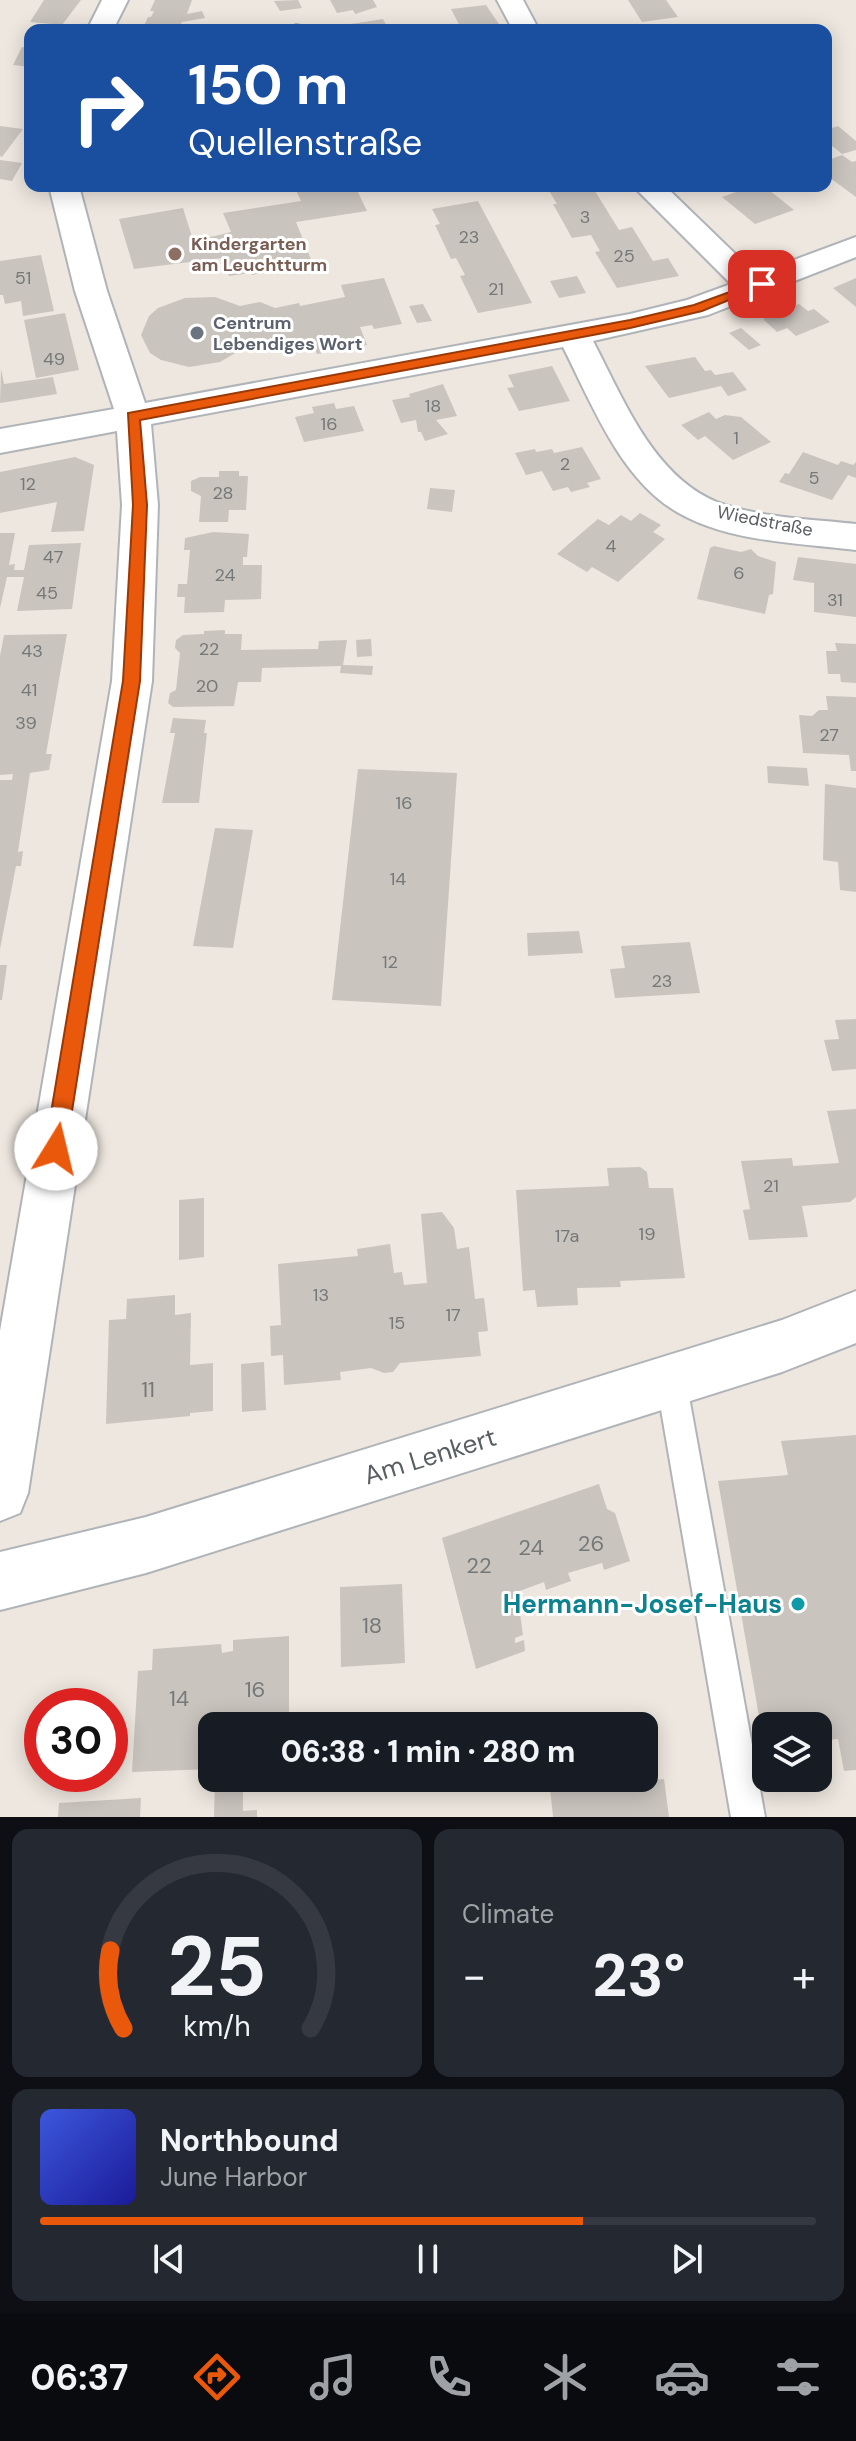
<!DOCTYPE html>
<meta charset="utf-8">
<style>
:root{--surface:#171b24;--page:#242831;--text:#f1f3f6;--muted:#9ea1a6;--line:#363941;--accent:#ea580c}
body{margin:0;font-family:"DM Sans",sans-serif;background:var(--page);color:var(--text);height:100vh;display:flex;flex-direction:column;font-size:30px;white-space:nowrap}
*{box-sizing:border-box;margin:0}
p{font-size:26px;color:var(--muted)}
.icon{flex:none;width:44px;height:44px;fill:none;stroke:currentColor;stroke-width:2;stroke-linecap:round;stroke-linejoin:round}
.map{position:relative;height:1817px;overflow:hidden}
.details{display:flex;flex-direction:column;gap:12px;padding:12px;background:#0d0f14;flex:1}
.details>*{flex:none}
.top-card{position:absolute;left:24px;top:24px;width:808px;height:168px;border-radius:16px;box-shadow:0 4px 20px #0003;background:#1a4fa0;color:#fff;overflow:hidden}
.controls{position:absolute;left:752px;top:1712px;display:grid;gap:16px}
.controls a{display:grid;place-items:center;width:80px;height:80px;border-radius:16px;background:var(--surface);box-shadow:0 4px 20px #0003;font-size:40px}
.speed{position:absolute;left:24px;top:1688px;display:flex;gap:16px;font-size:40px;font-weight:700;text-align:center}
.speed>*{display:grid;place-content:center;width:104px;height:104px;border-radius:50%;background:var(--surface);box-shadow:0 4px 20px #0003;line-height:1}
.speed .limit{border:12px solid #d22;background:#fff;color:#111}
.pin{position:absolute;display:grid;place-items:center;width:68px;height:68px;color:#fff;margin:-34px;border-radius:16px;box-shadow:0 4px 12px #0006}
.me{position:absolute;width:88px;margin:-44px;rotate:9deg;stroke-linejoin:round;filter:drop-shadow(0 0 6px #0008)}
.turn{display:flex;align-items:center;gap:28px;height:168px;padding:0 32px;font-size:36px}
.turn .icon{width:104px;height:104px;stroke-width:2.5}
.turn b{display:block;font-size:56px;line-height:68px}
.big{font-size:60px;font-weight:800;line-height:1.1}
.details .card{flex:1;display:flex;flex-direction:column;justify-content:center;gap:12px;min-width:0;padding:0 28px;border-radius:16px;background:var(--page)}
.details .dial{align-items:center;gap:0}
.dial svg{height:208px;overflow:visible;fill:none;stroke:var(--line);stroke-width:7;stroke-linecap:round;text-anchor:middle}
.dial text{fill:var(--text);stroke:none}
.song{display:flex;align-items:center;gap:24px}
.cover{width:96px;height:96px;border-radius:12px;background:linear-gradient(135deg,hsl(230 70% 55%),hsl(240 70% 35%))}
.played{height:8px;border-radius:4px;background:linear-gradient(90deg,var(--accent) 70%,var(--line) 70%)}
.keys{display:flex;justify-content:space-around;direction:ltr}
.heat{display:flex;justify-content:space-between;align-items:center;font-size:44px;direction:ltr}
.details .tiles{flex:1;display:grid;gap:12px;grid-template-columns:1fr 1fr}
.card:last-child{grid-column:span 2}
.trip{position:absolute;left:198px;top:1712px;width:460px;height:80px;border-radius:16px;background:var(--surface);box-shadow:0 4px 20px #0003;font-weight:800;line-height:80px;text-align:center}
.tabs{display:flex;height:128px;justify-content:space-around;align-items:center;background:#090b0e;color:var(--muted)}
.tabs .icon{width:56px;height:56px}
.tabs .on{color:var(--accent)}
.tabs b{font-size:36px;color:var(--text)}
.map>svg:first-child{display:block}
.building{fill:#cac4be}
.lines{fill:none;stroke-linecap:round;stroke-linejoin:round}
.lane-casing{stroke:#b0b4b8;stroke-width:4}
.street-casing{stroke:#b0b4b8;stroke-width:4}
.lane{fill:#fff;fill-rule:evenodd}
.street{fill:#fff;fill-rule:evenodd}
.route{fill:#ea580c;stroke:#983908;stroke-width:2}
.education-dot{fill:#8d6e63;stroke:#fff;stroke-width:3}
.worship-dot{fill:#6b7280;stroke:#fff;stroke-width:3}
.culture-dot{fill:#0f9aa8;stroke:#fff;stroke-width:3}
.labels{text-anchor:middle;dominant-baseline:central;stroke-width:6;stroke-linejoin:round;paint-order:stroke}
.number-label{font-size:18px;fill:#747878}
.far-education-label{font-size:18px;font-weight:bold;fill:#785e54;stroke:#fff;text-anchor:start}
.far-worship-label{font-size:18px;font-weight:bold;fill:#5b616d;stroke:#fff;text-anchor:start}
.far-street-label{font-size:18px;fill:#585e61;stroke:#fff}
.near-number-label{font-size:22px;fill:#747878}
.near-street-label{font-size:26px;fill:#585e61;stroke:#fff}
.near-culture-label{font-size:26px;font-weight:bold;fill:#0d838f;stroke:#fff;text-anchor:end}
</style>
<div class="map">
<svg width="856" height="1817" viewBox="0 0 856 1817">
<rect width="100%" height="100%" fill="#ede7df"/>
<g class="building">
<polygon points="44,0 81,0 62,25 30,22"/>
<polygon points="155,0 192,0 187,14 202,11 205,18 182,22 178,30 142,30 148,17 151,17 154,11 150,11"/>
<polygon points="298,0 302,8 280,11 274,1"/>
<polygon points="330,0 373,0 377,7 355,14 353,10 337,13"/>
<polygon points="628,0 666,0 678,17 642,22"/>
<polygon points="486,5 503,30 478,30 476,26 461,28 451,9"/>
<polygon points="383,19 389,30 325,30 325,28"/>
<polygon points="22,47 30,48 30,67 13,65"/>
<polygon points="0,126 23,129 2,157 0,156"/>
<polygon points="838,126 856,141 856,150 842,154 826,141 826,130"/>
<polygon points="842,155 852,162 856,161 856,197 826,175 831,170 826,166 826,161"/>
<polygon points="0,160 22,163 12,181 0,179"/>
<polygon points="294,186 355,186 367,211 296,222 312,262 252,275 251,273 229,276 222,258 134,269 119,219 183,208 193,240 215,236 231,232 223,213 301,201"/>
<polygon points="564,186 592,186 619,230 632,227 653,261 668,258 679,276 617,288 595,252 600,251 591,235 572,238 553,204 557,204 548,189"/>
<polygon points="753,186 764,186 794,210 755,224 722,197"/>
<polygon points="478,201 513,267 532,303 478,313 460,276 465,275 456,258 451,259 435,225 440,224 432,209"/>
<polygon points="41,255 54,311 23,316 21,301 5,304 3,295 0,295 0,261"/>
<polygon points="577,276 586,293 559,298 550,281"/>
<polygon points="384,278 402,324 374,329 372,325 360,327 367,345 317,354 313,344 264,347 258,353 244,348 220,362 189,367 161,360 150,353 141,335 149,316 158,308 185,298 215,297 240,306 260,302 275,308 299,303 300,306 345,297 341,285"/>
<polygon points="856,278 856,307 833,288"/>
<polygon points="423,304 432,321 417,323 409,306"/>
<polygon points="799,304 808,311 814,309 830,322 796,336 787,328 777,332 763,319"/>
<polygon points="65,313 79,370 36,378 24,320"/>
<polygon points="741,328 761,345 749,350 729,333"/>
<polygon points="695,357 705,371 711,370 715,375 733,372 747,390 728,396 721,386 669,398 645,366"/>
<polygon points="552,366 570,401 519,411 507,388 514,387 508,375"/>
<polygon points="1,369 4,384 53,377 57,394 0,403"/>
<polygon points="443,384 457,416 436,420 448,434 425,441 421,432 418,432 416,420 401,423 392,400 410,397 409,394"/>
<polygon points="334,403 336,409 354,406 364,431 304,442 295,417 314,413 312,407"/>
<polygon points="709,412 716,419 725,415 741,417 771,442 733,460 705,436 698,440 681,425"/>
<polygon points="582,447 601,479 587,483 590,487 571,492 568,487 553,491 542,471 526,475 515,453 535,449 536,452 552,449 554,453"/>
<polygon points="803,452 838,465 841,461 853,465 856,462 856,478 848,475 832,500 779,482 785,473 789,474"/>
<polygon points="75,457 94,465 84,531 51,532 57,502 0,513 0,472"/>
<polygon points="219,471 239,471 239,476 248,476 246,510 229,510 228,522 199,522 201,496 191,491 191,481 200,477 219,477"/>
<polygon points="430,488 455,490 452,512 427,509"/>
<polygon points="640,513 661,525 653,532 665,539 618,582 592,567 587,572 557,554 598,519 609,525 621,515 631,521"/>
<polygon points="213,532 249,534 247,557 243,557 243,565 262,565 261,599 225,600 224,612 184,613 185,597 177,597 178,584 187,584 190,550 184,550 185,538"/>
<polygon points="0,533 15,533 9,565 15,564 14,570 24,570 29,545 81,543 72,609 17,611 24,577 7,577 0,608"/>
<polygon points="714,546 741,552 751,549 758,556 776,562 773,594 769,595 765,614 697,599 710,548"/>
<polygon points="798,557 856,564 856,617 814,612 814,583 793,580"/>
<polygon points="225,630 225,634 242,634 241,650 318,649 319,641 347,640 343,665 373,666 372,675 340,673 341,666 262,668 261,682 238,682 234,706 173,707 168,703 170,693 176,690 180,653 175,648 176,640 183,635 204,634 204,631"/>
<polygon points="67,634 46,754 52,754 49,770 30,773 18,852 23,851 21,866 16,866 0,949 0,780 12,780 13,774 0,775 0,656 4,635"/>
<polygon points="371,639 372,656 357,657 356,640"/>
<polygon points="835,643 856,644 856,683 841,682 840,674 828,674 826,651 837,651"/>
<polygon points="826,696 856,697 856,771 851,771 849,755 803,753 799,715 812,716 819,710 828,710"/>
<polygon points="173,718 206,720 204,733 207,733 199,803 162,803 175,733 170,733"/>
<polygon points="767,766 807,768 809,786 768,783"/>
<polygon points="358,769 457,773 441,1006 332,1000"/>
<polygon points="825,784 856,788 856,892 840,890 838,862 823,860"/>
<polygon points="215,828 253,830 233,948 193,946"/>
<polygon points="579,931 583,953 528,956 527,933"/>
<polygon points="690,942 700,993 615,998 610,969 625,968 621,946"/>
<polygon points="0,965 7,965 2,1000 0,1000"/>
<polygon points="856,1019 856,1069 832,1071 824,1040 839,1039 835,1020"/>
<polygon points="856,1109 856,1197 850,1202 802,1206 808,1237 749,1240 743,1210 750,1209 741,1161 792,1158 793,1166 839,1163 827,1111"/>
<polygon points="640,1167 647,1172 649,1188 673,1188 685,1278 620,1281 621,1287 577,1288 578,1305 537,1307 535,1290 523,1291 516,1190 609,1186 607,1168"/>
<polygon points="204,1198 204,1257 179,1260 179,1200"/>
<polygon points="442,1212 454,1228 457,1249 469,1247 475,1299 484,1298 488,1331 478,1332 481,1356 400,1363 393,1372 384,1373 371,1368 340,1372 341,1380 284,1385 283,1355 271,1356 270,1326 281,1325 278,1264 358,1256 357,1249 390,1244 394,1273 402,1272 404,1285 427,1283 421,1214"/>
<polygon points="175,1295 175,1315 191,1313 190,1365 213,1363 213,1411 190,1413 190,1416 106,1424 109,1320 126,1319 127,1299"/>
<polygon points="264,1362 266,1410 242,1412 241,1364"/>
<polygon points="856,1435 856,1770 844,1771 838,1739 818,1741 818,1726 766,1726 764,1745 718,1481 788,1475 781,1441"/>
<polygon points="599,1484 607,1509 615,1513 630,1561 604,1570 602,1563 568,1573 571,1581 546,1590 544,1582 517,1592 523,1635 515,1638 515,1643 524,1640 525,1651 476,1669 442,1538"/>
<polygon points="402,1584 405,1663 341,1667 340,1587"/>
<polygon points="289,1636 289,1726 212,1726 212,1769 132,1772 138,1671 152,1670 153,1649 221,1644 222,1653 233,1651 233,1640"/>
<polygon points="215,1778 243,1778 243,1811 257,1810 257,1817 214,1817"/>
<polygon points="664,1779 669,1817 553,1817 550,1788"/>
<polygon points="141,1798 140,1817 58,1817 59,1803"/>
</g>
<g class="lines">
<g class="lane-casing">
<g id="lane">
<polygon points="296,25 301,26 303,30 289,30"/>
<polygon points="671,1365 681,1370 686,1380 765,1817 731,1817 656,1380 661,1370"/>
</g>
</g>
<g class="street-casing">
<g id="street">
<polygon points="102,0 128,0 113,30 87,30"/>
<polygon points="497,0 523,0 539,30 513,30"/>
<path d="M49 186H79L107 291 145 403 630 314 687 300 731 284 633 186H665L756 274 856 237V257L708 315 593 341C623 398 653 476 717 502 760 518 811 519 856 524V550C798 543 728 542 677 512 620 479 591 402 563 347L151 424 158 505 152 681 28 1493 20 1513 0 1521V1331L112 681 122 505 117 431 0 453V429L114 409 75 291Z"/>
<polygon points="856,1291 856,1343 782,1372 146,1573 0,1610 0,1552 146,1517 782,1320"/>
</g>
</g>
<use href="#lane" class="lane"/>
<use href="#street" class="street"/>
</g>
<polygon class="route" points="757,282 768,284 702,311 630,328 140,420 147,505 140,681 66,1149 63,1156 56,1159 48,1156 45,1149 123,681 133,505 128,413 630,320 694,305"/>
<circle class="education-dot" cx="175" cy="254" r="8"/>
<circle class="worship-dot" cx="197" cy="333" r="8"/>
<circle class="culture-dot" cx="798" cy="1604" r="8"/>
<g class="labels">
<g class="number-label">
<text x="585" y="217">3</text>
<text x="469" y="237">23</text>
<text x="624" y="256">25</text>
<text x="23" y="278">51</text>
<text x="496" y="289">21</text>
<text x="54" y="359">49</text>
<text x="433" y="406">18</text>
<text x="329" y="424">16</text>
<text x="736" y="438">1</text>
<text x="565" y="464">2</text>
<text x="814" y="478">5</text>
<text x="28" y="484">12</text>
<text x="223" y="493">28</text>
<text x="611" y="546">4</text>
<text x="53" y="557">47</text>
<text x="739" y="573">6</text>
<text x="225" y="575">24</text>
<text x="47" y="593">45</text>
<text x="835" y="600">31</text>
<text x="209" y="649">22</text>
<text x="32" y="651">43</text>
<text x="207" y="686">20</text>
<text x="29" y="690">41</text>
<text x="26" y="723">39</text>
<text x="829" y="735">27</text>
<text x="404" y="803">16</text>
<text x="398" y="879">14</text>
<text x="390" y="962">12</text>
<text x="662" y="981">23</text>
<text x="771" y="1186">21</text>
<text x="647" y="1234">19</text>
<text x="567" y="1236">17a</text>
<text x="321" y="1295">13</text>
<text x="453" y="1315">17</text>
<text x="397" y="1323">15</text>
</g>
<g class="far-education-label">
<text x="191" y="244">Kindergarten<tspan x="191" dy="21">am Leuchtturm</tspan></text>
</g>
<g class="far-worship-label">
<text x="213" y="323">Centrum<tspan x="213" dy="21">Lebendiges Wort</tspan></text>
</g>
<g class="far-street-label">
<text transform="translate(765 521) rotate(11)">Wiedstraße</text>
</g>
<g class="near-number-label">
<text x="148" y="1389">11</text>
<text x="591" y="1543">26</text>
<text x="531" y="1547">24</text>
<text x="479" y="1565">22</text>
<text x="372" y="1625">18</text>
<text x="255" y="1689">16</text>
<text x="179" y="1698">14</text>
</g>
<g class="near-street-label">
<text transform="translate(430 1456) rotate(-17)">Am Lenkert</text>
</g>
<g class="near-culture-label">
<text x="782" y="1604">Hermann-Josef-Haus</text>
</g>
</g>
</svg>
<div class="controls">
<a><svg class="icon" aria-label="layers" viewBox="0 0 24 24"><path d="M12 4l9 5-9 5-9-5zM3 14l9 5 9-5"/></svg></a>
</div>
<div class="speed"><div class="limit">30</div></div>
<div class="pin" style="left:762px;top:284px;background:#d93025"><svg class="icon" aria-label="arrive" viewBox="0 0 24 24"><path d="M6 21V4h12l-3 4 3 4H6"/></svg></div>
<svg class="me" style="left:56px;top:1149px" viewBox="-20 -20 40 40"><circle r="19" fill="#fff"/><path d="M0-13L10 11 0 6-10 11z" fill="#ea580c"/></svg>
<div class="trip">06:38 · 1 min · 280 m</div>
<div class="top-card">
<div class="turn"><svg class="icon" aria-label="right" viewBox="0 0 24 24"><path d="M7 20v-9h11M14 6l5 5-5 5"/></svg><div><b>150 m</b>Quellenstraße</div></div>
</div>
</div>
<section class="details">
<div class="tiles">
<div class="card dial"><svg viewBox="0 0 100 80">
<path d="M14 69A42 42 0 1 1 86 69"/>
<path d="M14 69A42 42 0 0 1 9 39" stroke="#ea580c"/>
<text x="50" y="56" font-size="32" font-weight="700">25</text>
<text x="50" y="72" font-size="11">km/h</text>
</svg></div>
<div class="card"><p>Climate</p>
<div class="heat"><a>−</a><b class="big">23°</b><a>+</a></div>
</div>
<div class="card">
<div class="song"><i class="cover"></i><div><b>Northbound</b><p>June Harbor</p></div></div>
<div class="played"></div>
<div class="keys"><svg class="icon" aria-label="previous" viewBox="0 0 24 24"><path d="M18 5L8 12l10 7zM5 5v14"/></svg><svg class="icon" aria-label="pause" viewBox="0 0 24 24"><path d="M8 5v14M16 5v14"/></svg><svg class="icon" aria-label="next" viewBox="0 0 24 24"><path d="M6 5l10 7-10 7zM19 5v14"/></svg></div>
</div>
</div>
</section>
<nav class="tabs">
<b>06:37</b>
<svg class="icon on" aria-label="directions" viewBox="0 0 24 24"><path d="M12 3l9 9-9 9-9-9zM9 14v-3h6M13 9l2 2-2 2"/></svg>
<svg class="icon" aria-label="music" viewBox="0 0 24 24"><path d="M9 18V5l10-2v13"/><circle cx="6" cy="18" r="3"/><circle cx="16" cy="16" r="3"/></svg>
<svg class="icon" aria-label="phone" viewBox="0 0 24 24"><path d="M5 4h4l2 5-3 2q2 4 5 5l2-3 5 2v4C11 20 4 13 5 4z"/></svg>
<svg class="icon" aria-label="climate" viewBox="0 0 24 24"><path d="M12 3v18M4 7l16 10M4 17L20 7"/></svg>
<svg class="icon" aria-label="car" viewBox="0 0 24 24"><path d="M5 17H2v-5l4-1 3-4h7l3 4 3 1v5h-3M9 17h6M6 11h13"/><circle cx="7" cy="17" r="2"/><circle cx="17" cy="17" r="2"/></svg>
<svg class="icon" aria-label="filters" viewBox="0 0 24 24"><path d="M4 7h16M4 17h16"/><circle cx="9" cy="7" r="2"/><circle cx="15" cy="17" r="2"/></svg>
</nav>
